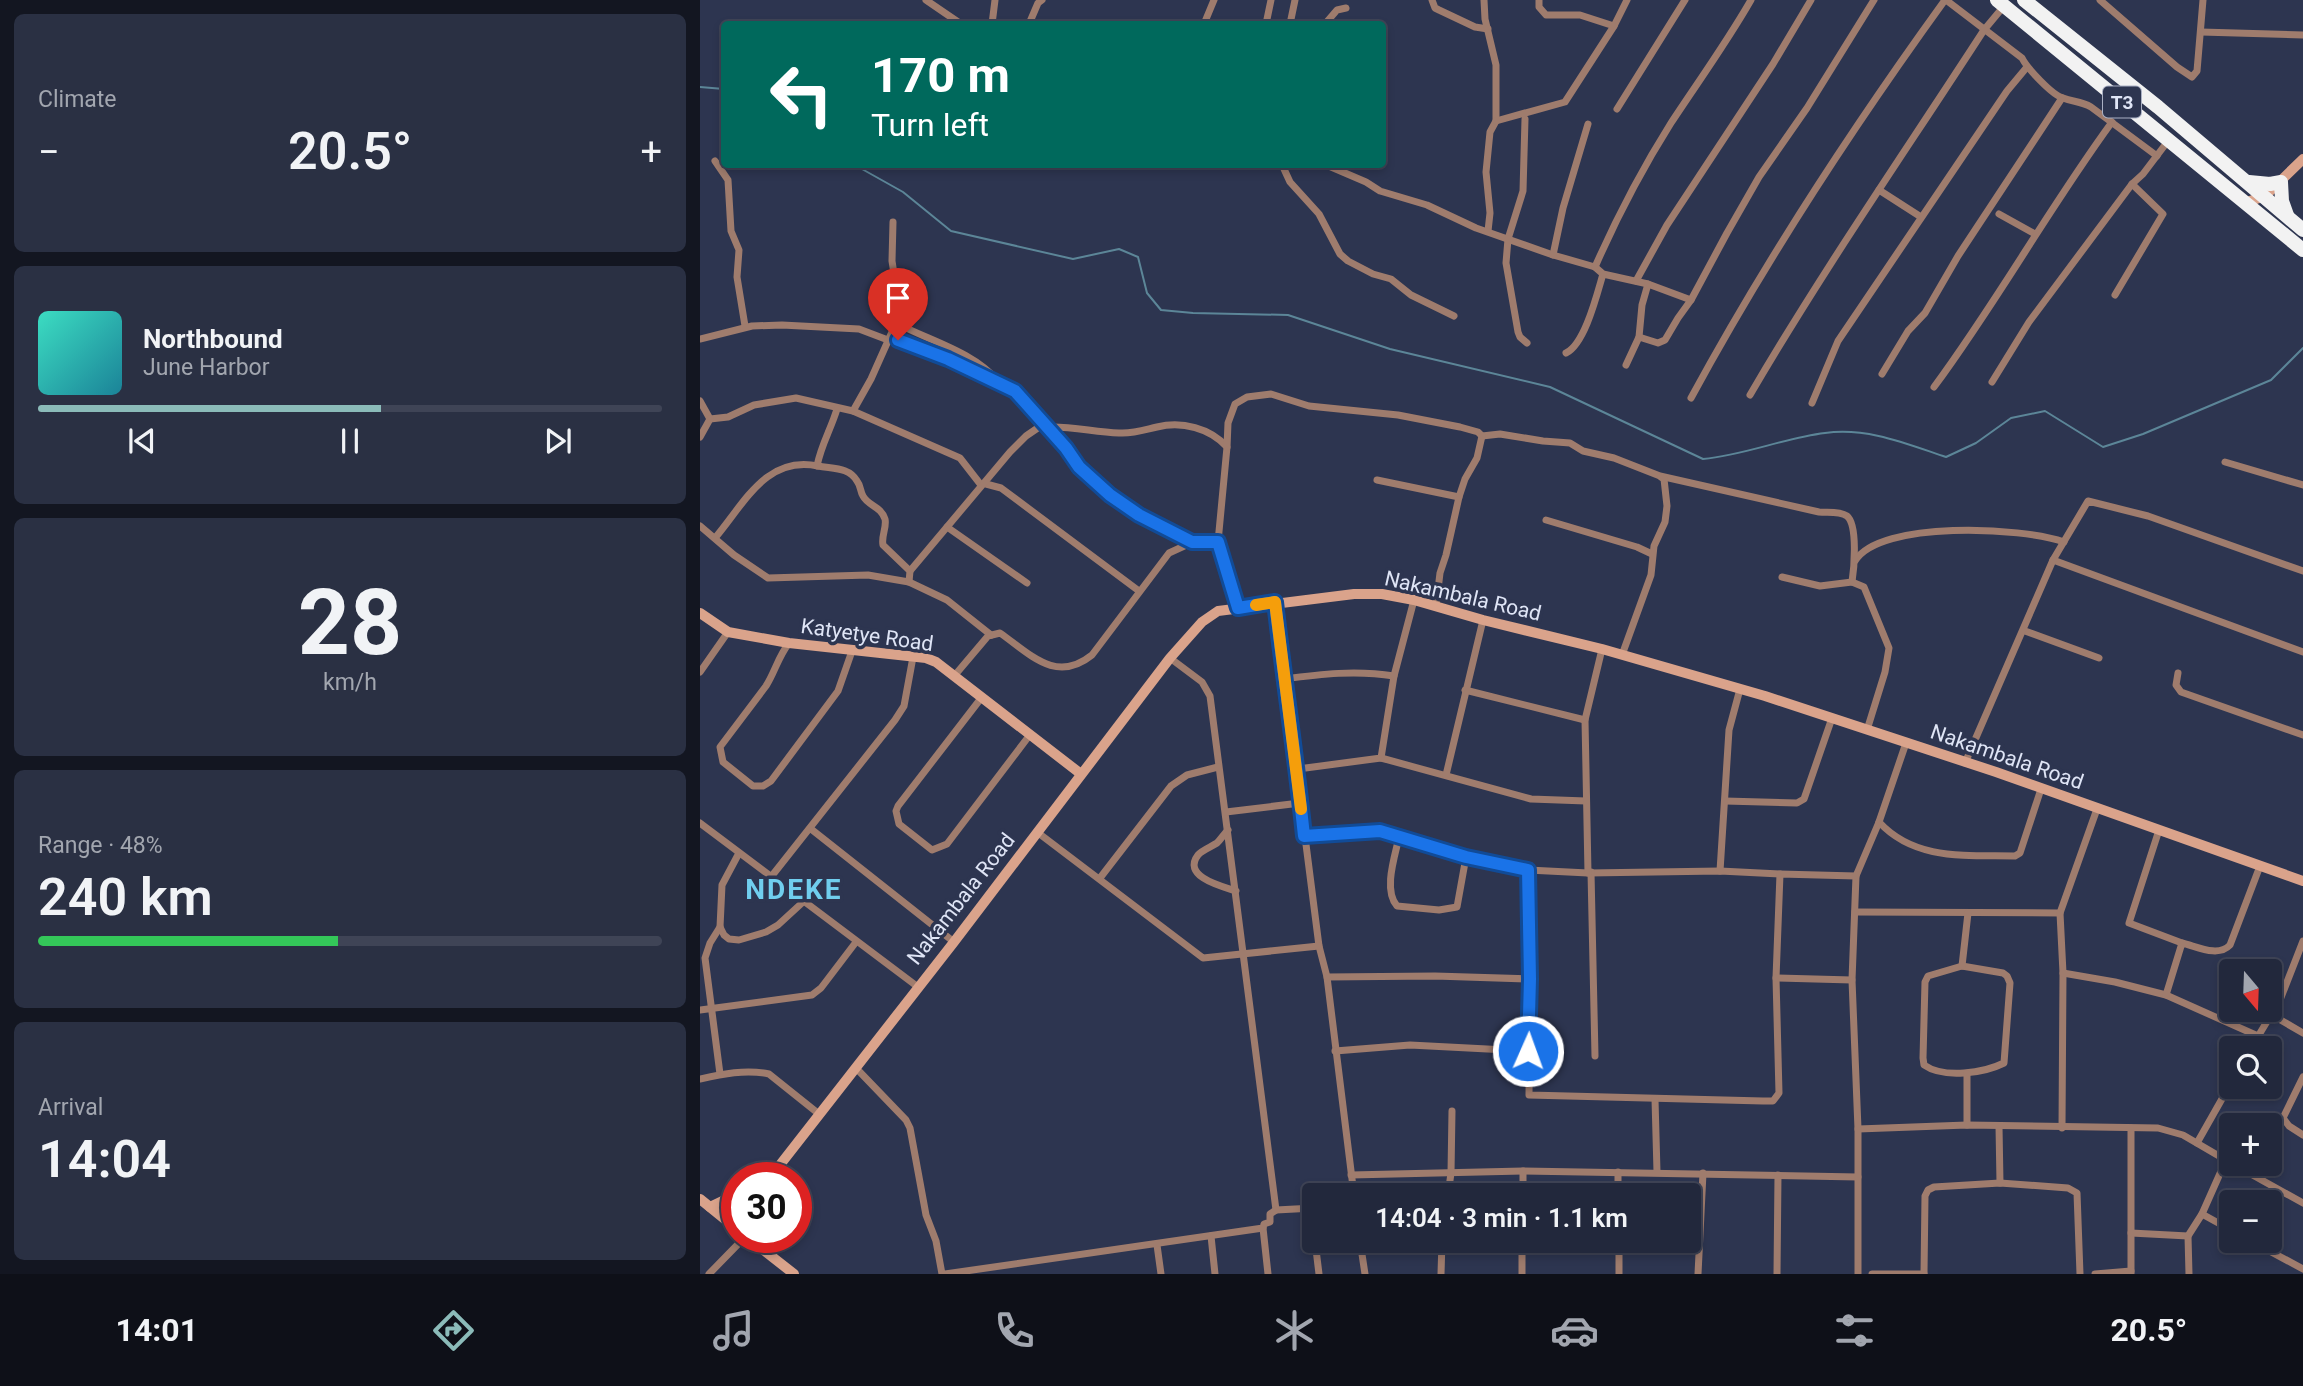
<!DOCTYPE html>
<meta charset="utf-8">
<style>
:root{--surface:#22283c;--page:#2a3043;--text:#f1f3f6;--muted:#a2a6af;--line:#3f4456;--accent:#8bbbb9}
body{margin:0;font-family:Roboto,sans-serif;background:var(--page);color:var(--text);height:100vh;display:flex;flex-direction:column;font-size:26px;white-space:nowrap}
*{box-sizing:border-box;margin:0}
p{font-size:23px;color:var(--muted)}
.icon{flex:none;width:38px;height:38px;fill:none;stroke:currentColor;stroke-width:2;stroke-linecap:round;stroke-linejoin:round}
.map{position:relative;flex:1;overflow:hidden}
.drawer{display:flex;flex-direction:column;gap:14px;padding:14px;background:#131621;width:700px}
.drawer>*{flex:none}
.banner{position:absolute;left:21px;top:21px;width:665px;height:147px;border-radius:7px;box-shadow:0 4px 10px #0003,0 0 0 2px var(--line);background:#00695c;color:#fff;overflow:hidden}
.needle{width:46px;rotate:161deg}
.tools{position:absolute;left:1519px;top:959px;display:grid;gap:14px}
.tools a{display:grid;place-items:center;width:63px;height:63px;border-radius:7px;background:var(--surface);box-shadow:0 4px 10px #0003,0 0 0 2px var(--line);font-size:35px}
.speed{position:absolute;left:21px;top:1162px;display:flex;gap:14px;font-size:35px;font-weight:700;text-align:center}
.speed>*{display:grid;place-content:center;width:91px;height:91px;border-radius:50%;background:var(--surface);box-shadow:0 4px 10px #0003,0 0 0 2px var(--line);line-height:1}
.speed .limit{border:10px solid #d22;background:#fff;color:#111}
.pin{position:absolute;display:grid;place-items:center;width:60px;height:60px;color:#fff;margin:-72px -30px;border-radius:50% 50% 50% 0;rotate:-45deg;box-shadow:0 0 7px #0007}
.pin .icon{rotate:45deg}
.me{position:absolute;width:77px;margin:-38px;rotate:2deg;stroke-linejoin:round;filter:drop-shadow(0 0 5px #0008)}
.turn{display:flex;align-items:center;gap:24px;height:147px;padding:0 35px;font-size:32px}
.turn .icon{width:91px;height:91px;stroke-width:2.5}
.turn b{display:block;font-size:49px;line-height:60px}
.big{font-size:52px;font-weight:600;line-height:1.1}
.drawer .widget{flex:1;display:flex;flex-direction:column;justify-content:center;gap:10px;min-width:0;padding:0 24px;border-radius:10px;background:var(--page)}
.drawer .dial{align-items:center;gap:0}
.dial b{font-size:91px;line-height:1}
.song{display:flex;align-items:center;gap:21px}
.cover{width:84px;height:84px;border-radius:10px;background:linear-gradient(135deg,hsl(170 70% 55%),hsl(190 70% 35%))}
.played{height:7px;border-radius:4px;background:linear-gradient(90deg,var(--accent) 55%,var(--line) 55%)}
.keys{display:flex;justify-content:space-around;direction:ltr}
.heat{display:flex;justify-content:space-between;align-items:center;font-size:38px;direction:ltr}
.charge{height:10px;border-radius:5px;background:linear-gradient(90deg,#34c759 48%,var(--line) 0)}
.trip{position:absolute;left:602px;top:1183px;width:399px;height:70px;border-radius:7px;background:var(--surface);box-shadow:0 4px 10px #0003,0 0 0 2px var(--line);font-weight:600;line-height:70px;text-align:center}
.tabs{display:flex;height:112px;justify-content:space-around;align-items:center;background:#0e1018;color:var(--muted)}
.tabs .icon{width:49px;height:49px}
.tabs .on{color:var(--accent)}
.tabs b{font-size:32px;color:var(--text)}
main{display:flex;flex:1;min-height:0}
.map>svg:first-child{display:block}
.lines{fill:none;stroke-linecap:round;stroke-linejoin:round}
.stream{stroke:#5c8698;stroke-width:2}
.street{stroke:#9f7c6d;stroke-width:7}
.secondary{stroke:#daa38b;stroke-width:10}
.highway{stroke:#f2f2f2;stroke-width:14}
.route-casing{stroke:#114b97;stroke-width:18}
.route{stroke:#1a73e8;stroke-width:12}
.slow{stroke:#f59e0b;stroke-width:12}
.labels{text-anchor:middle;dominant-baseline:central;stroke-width:7;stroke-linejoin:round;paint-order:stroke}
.shield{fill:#2d3550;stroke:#aab0c4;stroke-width:2}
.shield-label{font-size:19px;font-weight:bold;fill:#dfe5f6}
.street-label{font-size:21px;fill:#dfe5f6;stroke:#2d3550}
.district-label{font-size:28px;font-weight:bold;letter-spacing:2px;fill:#70ceee;stroke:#2d3550}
</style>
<main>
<section class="drawer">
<div class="widget"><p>Climate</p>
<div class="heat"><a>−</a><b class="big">20.5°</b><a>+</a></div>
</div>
<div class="widget">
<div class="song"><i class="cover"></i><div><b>Northbound</b><p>June Harbor</p></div></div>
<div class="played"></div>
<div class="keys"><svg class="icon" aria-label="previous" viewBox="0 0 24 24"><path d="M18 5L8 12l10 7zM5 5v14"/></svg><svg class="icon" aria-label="pause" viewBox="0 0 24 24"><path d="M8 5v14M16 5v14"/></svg><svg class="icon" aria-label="next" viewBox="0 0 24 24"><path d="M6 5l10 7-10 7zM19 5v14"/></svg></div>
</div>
<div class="widget dial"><b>28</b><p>km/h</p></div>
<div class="widget"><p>Range · 48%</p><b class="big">240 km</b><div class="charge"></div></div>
<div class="widget"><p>Arrival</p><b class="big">14:04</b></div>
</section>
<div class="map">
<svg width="1603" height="1274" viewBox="0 0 1603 1274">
<rect width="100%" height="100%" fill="#2d3550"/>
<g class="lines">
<g class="stream">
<polyline points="0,87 24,89"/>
<path d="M153 164 203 192 251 231 373 259 419 249 438 257 447 293 461 310 493 313 588 315 690 349 850 387 1003 459C1045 455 1084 438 1125 433 1167 427 1207 444 1246 457L1276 443 1311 418 1345 411 1403 447 1443 434 1571 380 1603 348"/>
</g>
<g class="street">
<polyline points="226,0 261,24"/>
<polyline points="732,0 735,8 739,10 775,27 788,29"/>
<polyline points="784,0 785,19 796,65 796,121 790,132 786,172 790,213 788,231"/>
<path d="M1246 0 1322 58C1327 68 1352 95 1363 98 1373 102 1381 101 1391 107L1457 156"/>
<polyline points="1400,0 1477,67 1492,77 1497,71 1503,0"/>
<polyline points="292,24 295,0"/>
<polyline points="329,24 338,3 342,0"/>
<polyline points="504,24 514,0"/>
<polyline points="566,24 571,0"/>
<polyline points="590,24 595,0"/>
<polyline points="625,24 637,10 646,8"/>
<polyline points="914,26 927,0"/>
<polyline points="1501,32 1603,35"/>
<polyline points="917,109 985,0"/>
<polyline points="825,119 823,191 808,239 806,263 818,332 820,337 827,343"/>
<polyline points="796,121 865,102 914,26 880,15 846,15 839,7 839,0"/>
<polyline points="15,161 28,180 31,231 39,250 37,277 45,326"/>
<polyline points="584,164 584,169 590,182 619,214 640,254 648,261 673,274 691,279 711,295 754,316"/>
<polyline points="624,164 666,182 680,191 727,205 776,228 853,255 895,267 903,274 948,284 991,300"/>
<polyline points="1179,190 1221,217"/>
<polyline points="1299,214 1335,234"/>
<polyline points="853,255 863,208 888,124"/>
<path d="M895 267C917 217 942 169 971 123 998 82 1027 42 1051 0"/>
<polyline points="936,281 967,225 1073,64 1111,0"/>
<polyline points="1415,295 1463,214 1432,184"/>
<path d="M196 323C230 341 272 351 298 381"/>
<polyline points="939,337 958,343 965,340 978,318 991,300 1027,233 1059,177 1107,108 1174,0"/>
<polyline points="0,339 52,326 82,325 159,329 188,340 198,340 248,359 315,391 366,448 379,467 409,495 471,533 493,542"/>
<path d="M866 353C885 344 897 294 903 274"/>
<polyline points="926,365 939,337 942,305 948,284"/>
<polyline points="1182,374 1208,331 1225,313 1258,256 1362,98"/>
<polyline points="1292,382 1329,322 1432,184 1443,174 1468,141"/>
<path d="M1234 387C1297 302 1349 208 1412 122"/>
<path d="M1050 395C1123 270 1205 152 1284 30L1304 6"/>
<path d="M991 398C1066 260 1153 127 1245 0"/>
<polyline points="0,401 10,419"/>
<polyline points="1112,403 1138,341 1307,91 1327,67"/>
<polyline points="153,411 171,379 196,323 197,293 192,261 193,222"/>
<polyline points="10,419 28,417 54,405 96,398 153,411 260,458 281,485"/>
<path d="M348 427C372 426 394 432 419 433 433 434 444 430 457 427 482 421 510 428 527 447L518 542"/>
<polyline points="0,437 10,419"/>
<path d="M527 447 528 423 535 404 547 397 571 394 609 406 698 415 760 427 778 432 782 436 800 434 843 441 870 443 883 451 914 458 960 476 1119 512C1127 513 1139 511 1147 516 1158 525 1154 569 1152 582"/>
<polyline points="1525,462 1603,485"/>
<path d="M117 466C121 445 131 429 137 409"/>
<polyline points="677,480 759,497"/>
<polyline points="286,484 301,488 439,591"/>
<polyline points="846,520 937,547 952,554"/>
<polyline points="0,526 34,555 68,578 168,575 209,582 247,600 291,635"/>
<polyline points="247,527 327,583"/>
<path d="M15 538C44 504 66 455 118 466 133 469 149 467 157 481 161 486 160 491 163 496 168 506 181 506 185 519 187 527 181 536 183 545L210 571 209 582"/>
<polyline points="1353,560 1603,652"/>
<path d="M1155 561C1180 520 1322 527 1364 542"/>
<polyline points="210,571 310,452 326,436 345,423"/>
<polyline points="1082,577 1120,586 1152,582 1164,587 1189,648 1185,672 1167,730"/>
<polyline points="575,602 619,946 627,977 654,1195"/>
<polyline points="736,606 740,573 746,555 759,497 765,479 777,458 782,436"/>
<polyline points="1325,631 1399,658"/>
<path d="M89 643C78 657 75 672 66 686L20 747 23 762 53 786H63L71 781 138 691 152 651"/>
<polyline points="922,655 951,575 954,546 965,522 967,506 964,479 961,477"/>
<polyline points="470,658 502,682 510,696 576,1210 614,1208"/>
<polyline points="0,672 28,632"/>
<polyline points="1478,673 1476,685 1481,692 1603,735"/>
<path d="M255 675 288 636 300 633C330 654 356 684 392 655L469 553 493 542H518L539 608"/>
<path d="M584 679C621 674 656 670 694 676"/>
<polyline points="765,690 885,720"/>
<polyline points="282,697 198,806 196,811 199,824 232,850 247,844 329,736"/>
<polyline points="681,758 831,799 886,801"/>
<polyline points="1265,763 1353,560 1388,501 1448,516 1603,571"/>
<polyline points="598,769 681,758 694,676 714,600"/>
<polyline points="746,775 783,620"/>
<polyline points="1025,801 1097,803 1104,799 1132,718"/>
<polyline points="526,812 600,803"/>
<path d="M1179 822C1215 861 1266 855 1315 856L1320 853 1341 789"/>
<polyline points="0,823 218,987"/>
<polyline points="111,829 254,942"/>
<path d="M528 830C524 834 521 839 517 843 511 847 502 850 498 855 481 877 524 887 536 891"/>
<polyline points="1459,830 1429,923 1482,943"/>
<polyline points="337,832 503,958 619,946"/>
<polyline points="604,836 680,831 766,857 828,870 888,873 1020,871 1080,874"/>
<path d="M699 837C695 856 683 890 697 906L739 910 757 907 766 857"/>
<polyline points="39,853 22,885 20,927 24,935 29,939 39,940 66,932 78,925 103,902"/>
<polyline points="828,870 830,979 829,1095 1063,1101 1073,1101 1079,1093 1076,978 1080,874 1156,876"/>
<polyline points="1020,871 1029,730 1040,689"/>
<polyline points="891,872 895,1056"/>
<polyline points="888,873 885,720 902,649"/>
<polyline points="71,877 195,720 204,706 213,657"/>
<polyline points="400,878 471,786 487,775 518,767"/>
<polyline points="1155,912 1360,913 1397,809"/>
<polyline points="1360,913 1363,973 1362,1128"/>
<path d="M1262 966 1303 973 1307 976 1310 983 1304 1063C1284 1073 1244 1079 1224 1065L1223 1058 1225 982 1228 976Z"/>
<polyline points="1262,966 1268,913"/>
<polyline points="1363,973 1415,982 1466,995 1558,1036"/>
<polyline points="627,977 735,976 830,979"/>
<polyline points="1076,978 1152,980"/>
<path d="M1466 995 1482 943C1496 946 1518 958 1530 945L1560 866"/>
<polyline points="0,1010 112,995 121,988 156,942"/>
<polyline points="1572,1015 1603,1033"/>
<polyline points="1551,1048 1580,1000 1603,941"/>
<polyline points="635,1051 710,1045 828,1051"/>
<polyline points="156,1068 206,1120 210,1128 226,1215 236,1241 242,1274"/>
<polyline points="20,1074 5,958 10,943 20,927"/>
<polyline points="1267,1074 1267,1125"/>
<polyline points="1603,1077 1583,1118 1589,1126 1603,1135"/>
<path d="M0 1079C22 1074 46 1069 69 1074L119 1114"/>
<polyline points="955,1099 957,1172"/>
<polyline points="1299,1126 1300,1183"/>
<polyline points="1431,1128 1431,1274"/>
<polyline points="1158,1129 1267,1125 1458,1128 1483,1135 1531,1163"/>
<polyline points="1497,1143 1531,1083"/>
<polyline points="1533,1164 1603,1203"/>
<polyline points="918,1172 918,1195"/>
<polyline points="651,1175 823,1171 1158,1177"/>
<polyline points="748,1195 751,1173 752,1111"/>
<polyline points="823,1195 823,1171"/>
<polyline points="611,1208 614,1234"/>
<polyline points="1502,1214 1531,1230"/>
<polyline points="563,1228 568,1274"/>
<polyline points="1431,1233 1488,1236"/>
<polyline points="511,1236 515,1274"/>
<polyline points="615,1241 619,1274"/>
<polyline points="660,1241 665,1274"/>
<polyline points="822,1241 822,1274"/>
<polyline points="919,1241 919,1274"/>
<polyline points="1551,1241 1603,1269"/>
<polyline points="457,1245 461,1274"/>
<polyline points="9,1274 45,1237"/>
<polyline points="245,1274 563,1228 564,1224 570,1222 570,1214 576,1210"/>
<polyline points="741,1274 742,1241"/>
<polyline points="998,1274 1003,1173"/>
<polyline points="1077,1274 1078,1175"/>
<polyline points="1158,1274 1158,1129 1152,980 1156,876 1179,822 1206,743"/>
<polyline points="1172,1274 1224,1274"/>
<polyline points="1224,1274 1225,1196 1228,1190 1234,1187 1300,1183 1368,1188 1377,1193 1380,1274"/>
<polyline points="1395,1274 1431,1271"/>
<polyline points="1489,1274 1488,1236 1502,1214 1526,1160"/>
</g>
<g class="secondary">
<polyline points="1547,202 1565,196 1603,159"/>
<polyline points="0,613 28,632 89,643 226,658 236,662 381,774"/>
<polyline points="66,1178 76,1170 254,942 470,658 502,622 518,611 654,594 682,594 714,600 783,620 902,649 1065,696 1296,772 1603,881"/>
<polyline points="0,1199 37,1229"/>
<polyline points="10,1207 37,1194"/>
<polyline points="47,1237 94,1274"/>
</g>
<g class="highway">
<polyline points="1297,0 1603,250"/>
<polyline points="1324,0 1458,107 1603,230"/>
<polyline points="1549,182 1570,184 1581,182 1582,201 1587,215"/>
</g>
</g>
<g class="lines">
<g class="route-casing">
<path id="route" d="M198 340 248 359 315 391 366 448 379 467 410 495 439 515 492 542H518L538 608 575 602C584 680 596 758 604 836L680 831 766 857 828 870 830 979 828 1051"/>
</g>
<use href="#route" class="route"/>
<polyline class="slow" points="556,605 575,602 601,809"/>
</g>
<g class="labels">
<rect class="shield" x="1403" y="86.5" width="38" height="31" rx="5"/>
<g class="shield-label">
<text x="1422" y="102">T3</text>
</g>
<g class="street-label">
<text transform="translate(763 596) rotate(13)">Nakambala Road</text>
<text transform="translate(167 635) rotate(8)">Katyetye Road</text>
<text transform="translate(1307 757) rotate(19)">Nakambala Road</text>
<text transform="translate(261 899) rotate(-52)">Nakambala Road</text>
</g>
<g class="district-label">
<text x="94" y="889">NDEKE</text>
</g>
</g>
</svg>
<div class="tools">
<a><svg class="needle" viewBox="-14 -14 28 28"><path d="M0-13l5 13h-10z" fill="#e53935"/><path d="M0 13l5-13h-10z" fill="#a2a6af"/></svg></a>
<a><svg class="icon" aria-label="search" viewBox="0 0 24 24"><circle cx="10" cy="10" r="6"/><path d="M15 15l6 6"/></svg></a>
<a>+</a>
<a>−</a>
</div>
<div class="speed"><div class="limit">30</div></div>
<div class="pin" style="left:198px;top:340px;background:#d93025"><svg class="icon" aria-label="arrive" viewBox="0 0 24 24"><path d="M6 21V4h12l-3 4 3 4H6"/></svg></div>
<svg class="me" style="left:828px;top:1051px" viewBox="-20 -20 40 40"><circle r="17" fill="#1a73e8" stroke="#fff" stroke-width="3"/><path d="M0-11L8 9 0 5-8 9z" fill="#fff"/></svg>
<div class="trip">14:04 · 3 min · 1.1 km</div>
<div class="banner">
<div class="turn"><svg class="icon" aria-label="left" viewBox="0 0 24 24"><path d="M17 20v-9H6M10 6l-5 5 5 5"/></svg><div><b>170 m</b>Turn left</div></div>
</div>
</div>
</main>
<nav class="tabs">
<b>14:01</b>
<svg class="icon on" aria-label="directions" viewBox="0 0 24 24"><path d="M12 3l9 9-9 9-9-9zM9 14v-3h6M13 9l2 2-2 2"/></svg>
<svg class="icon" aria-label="music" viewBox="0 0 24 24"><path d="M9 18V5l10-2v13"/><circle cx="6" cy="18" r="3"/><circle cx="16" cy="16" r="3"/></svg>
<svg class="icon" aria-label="phone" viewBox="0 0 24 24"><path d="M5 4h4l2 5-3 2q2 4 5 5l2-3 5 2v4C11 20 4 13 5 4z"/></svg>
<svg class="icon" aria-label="climate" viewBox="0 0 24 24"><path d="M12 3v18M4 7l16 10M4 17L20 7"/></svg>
<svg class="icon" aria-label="car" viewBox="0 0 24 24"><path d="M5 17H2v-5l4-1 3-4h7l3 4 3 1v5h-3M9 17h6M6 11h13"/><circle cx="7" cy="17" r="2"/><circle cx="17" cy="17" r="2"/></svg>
<svg class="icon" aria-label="filters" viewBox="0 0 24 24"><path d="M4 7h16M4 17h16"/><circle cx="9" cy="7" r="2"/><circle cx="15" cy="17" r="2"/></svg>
<b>20.5°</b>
</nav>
